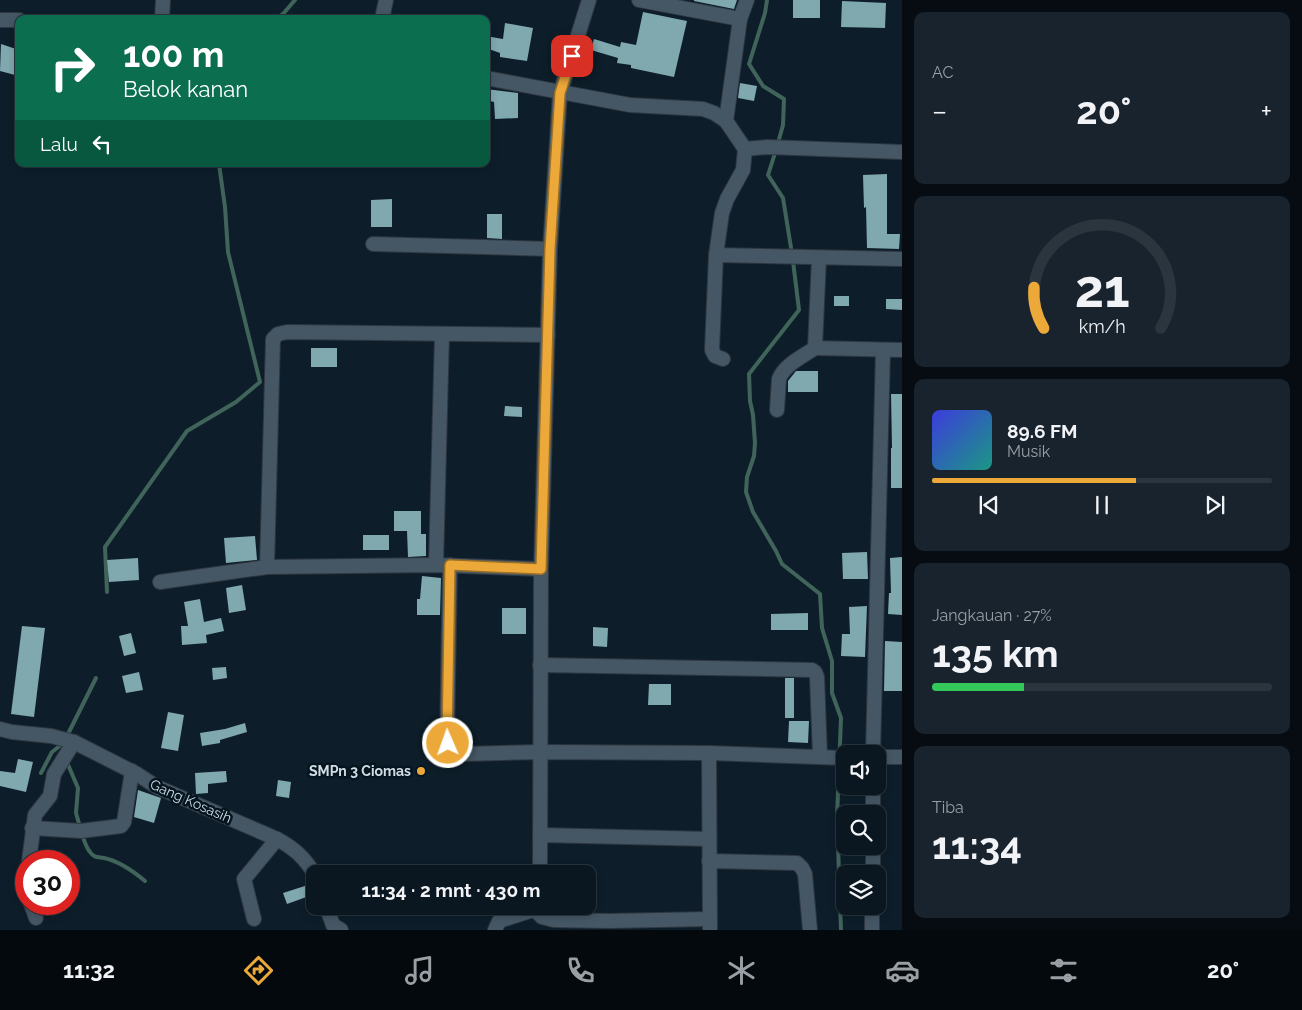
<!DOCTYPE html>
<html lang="id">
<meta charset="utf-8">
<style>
:root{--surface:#0a1620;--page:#18232d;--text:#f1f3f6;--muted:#999fa5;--line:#2a353e;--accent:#eca93a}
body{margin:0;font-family:Raleway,sans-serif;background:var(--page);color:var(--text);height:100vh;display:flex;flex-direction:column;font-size:19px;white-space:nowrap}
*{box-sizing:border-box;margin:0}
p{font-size:16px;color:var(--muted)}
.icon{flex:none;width:28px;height:28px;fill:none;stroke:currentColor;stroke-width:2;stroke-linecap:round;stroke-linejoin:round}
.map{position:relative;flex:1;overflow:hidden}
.panel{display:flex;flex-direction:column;gap:12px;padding:12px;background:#060c12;width:400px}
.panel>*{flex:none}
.guide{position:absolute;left:15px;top:15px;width:475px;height:152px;border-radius:10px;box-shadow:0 2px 8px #0003,0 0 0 1px var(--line);background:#0b6e4f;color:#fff;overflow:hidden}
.buttons{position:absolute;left:836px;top:745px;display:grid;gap:10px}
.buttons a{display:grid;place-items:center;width:50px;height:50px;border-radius:10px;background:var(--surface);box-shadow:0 2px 8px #0003,0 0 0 1px var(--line);font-size:25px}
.speed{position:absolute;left:15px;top:850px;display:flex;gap:10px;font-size:25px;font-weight:700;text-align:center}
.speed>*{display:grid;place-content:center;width:65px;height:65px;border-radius:50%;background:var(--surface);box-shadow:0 2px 8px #0003,0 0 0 1px var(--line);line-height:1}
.speed .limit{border:8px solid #d22;background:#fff;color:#111}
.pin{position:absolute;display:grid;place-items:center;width:42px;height:42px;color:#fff;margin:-21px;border-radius:10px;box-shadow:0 2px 8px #0006}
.me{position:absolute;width:55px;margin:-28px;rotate:358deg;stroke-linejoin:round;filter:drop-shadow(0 0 4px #0008)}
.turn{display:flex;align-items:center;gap:18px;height:105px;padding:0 25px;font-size:22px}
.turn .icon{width:65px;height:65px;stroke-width:2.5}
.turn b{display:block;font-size:35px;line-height:42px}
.then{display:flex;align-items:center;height:48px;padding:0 25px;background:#0003;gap:10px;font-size:19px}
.big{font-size:38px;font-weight:700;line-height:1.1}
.panel .card{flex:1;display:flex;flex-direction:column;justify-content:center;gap:8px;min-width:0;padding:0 18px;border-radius:10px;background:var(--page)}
.panel .dial{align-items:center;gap:0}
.dial svg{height:130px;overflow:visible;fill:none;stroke:var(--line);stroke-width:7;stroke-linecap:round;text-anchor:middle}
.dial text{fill:var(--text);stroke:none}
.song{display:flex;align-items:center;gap:15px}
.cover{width:60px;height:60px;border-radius:8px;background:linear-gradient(135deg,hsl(240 70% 55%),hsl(170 70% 35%))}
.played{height:5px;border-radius:2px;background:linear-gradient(90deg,var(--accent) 60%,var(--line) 60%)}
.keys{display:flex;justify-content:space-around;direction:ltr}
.heat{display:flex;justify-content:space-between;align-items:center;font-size:28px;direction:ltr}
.charge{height:8px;border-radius:4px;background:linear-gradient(90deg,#34c759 27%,var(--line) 0)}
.trip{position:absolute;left:306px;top:865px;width:290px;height:50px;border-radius:10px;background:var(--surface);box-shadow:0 2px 8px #0003,0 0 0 1px var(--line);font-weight:700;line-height:50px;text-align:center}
.tab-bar{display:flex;height:80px;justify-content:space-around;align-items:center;background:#04090d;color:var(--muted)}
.tab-bar .icon{width:35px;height:35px}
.tab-bar .current{color:var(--accent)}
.tab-bar b{font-size:22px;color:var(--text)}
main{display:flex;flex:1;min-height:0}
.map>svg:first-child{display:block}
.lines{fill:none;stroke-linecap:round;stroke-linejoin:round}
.stream{stroke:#41645a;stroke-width:4}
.building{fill:#80a8af}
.minor-casing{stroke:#2e3740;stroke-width:16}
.minor{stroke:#455765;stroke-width:14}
.route-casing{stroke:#996e26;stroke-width:12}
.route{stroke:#eca93a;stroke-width:9}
.poi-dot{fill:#eca93a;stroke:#051520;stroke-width:2}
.labels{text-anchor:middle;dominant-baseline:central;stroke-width:5;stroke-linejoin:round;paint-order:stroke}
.poi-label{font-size:14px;font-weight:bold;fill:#d1dce4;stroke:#051520;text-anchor:end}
.street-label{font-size:14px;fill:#d1dce4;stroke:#051520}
</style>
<main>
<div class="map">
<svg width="902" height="930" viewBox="0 0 902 930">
<rect width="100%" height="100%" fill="#0d1e2a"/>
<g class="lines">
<g class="stream">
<polyline points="767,0 765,13 749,64 763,86 784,99 783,125 778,143"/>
<polyline points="276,19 283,14 295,0"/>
<polyline points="776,150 768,175 783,198 792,254"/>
<polyline points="793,261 799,310 749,374 750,401 753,415 755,443 754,456 747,477 746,492 753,512 776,551 782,564 820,594 822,628 832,661 832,693 841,718 837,817 841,930"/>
<polyline points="107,592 105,547 187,431 236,402 260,382 228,252 225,207 219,164"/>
<polyline points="67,736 96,678"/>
<polyline points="66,760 78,788 76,813 80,827"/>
<polyline points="41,773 52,752 61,745"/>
<path d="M82 834C84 840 86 847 90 852 94 858 98 857 104 858 119 861 133 871 145 881"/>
</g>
</g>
<g class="building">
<polygon points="694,0 737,0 734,9 694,1"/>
<rect x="793" y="0" width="27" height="18"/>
<polygon points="842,1 886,3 885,28 841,27"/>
<polygon points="643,12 687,21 674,77 631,68 631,65 617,63 618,58 591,50 594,39 620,47 621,42 636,45"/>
<polygon points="505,23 533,28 527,61 500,57 500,53 486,48 486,36 503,39"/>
<polygon points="1,44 16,49 15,75 0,71"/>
<polygon points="740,83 757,86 754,101 738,98"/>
<polygon points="486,89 518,93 518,118 495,119 494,102 486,100"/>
<polygon points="887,174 887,234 900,234 899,249 867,248 866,207 864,208 863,175"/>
<polygon points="392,199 392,227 371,227 371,200"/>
<polygon points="487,214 502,214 502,239 487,238"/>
<rect x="834" y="296" width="15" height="10"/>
<polygon points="886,299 902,299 902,310 886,309"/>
<rect x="311" y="348" width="26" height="19"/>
<polygon points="796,371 818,371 818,392 788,392 788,381"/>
<polygon points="891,394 902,394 902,488 891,488 891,448 892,448"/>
<polygon points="505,406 522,407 522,417 504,416"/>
<polygon points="394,511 421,511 421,534 426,534 426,556 408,557 407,531 394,531"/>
<rect x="363" y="535" width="26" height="15"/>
<polygon points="255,536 257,560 226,563 224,538"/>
<polygon points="867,552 868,579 843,579 842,553"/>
<polygon points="902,557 902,615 888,614 889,593 891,593 890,558"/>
<polygon points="138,558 139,580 109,582 107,560"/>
<polygon points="422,576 441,578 440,615 417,615 417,599 420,599"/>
<polygon points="242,585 246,610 229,613 226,588"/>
<polygon points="200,599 204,622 221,618 224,631 206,635 207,643 182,645 181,626 188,626 184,602"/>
<polygon points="867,606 865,657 841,656 842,634 850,634 849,607"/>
<rect x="502" y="608" width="24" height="26"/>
<polygon points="808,613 808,630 771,630 771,614"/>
<polygon points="22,626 45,628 34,717 11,714"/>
<polygon points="593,627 608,628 607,647 593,646"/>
<polygon points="131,633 136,653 124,656 119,636"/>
<polygon points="885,641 902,642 902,691 884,691"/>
<polygon points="226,667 227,678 213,680 212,668"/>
<polygon points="139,672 143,690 126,693 122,676"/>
<rect x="785" y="678" width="9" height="40"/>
<polygon points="649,684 671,684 671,705 648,705"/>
<polygon points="168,712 184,715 178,751 161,748"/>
<polygon points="789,721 809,721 808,743 788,742"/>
<polygon points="245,723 247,732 220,740 220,743 202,746 200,733 225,729"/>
<polygon points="18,759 33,762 26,792 0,786 0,771 15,773"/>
<polygon points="226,771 227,782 208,784 208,793 196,794 195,773"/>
<polygon points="278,780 291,782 289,798 276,796"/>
<polygon points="138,790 161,798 154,823 134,817"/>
<polygon points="308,885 312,895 287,904 283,893"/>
</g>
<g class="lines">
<g class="minor-casing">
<g id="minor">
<polyline points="639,0 740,19 726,121 745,149 767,147 902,152"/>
<polyline points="162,19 163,0"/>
<polyline points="382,19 386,0"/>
<polyline points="740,19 747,0"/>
<polyline points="0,20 19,20"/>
<polyline points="486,78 630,105 703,109 714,113 726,121"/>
<polyline points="745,149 743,170 727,199 722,213 716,255 902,259"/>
<polyline points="373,244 550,249"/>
<polyline points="716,255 712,350 715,356 723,359"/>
<polyline points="819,258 815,348 902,350"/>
<path d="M777 410 779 379C784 365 802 357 815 348"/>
<polyline points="436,565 442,334"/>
<path d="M450 565 447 739C450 749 455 751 464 754L540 752 709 753 845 758"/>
<polyline points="267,567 273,339 278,334 287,332 548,335"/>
<polyline points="160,582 267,567 436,565 541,569"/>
<polyline points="540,665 812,670 815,672 817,677 820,756"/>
<path d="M0 729 12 732 51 736 74 742 137 774 157 787 277 839C294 848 305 858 315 875"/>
<polyline points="709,753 710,930"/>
<polyline points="873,754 883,350"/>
<polyline points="878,757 902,757"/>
<polyline points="873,814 873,786"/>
<polyline points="32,828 81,831 121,826 124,822 132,771"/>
<polyline points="540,835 709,839"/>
<polyline points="29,861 35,815 50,796 54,774 74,742"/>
<polyline points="709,861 797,863 802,868 805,874 810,930"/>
<polyline points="540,874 541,569 550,249 560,93 589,0"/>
<polyline points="873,874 873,846"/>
<polyline points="31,904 36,918"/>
<polyline points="326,906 333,925 341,930"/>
<polyline points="534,909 542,917 554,920 609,921 709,919"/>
<polyline points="254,919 244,879 277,839"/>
<polyline points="495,930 499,921 530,911 537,906"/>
<polyline points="872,930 872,906"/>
</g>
</g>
<use href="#minor" class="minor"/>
</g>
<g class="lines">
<g class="route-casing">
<polyline id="route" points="448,743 447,740 450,565 541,569 550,249 560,93 572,56"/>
</g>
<use href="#route" class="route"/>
</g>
<circle class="poi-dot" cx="421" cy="771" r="5"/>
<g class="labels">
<g class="poi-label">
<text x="411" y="771">SMPn 3 Ciomas</text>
</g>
<g class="street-label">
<text transform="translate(191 801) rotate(24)">Gang Kosasih</text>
</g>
</g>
</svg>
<div class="buttons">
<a><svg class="icon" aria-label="sound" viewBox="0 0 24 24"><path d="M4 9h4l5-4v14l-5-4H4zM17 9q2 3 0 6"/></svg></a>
<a><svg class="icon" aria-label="search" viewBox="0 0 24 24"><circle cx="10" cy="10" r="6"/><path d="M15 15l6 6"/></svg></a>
<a><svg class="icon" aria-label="layers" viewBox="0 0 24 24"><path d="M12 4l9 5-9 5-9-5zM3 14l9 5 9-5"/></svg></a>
</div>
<div class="speed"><div class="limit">30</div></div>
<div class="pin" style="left:572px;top:56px;background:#d93025"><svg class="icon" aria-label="arrive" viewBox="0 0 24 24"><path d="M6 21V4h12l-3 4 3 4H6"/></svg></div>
<svg class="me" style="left:448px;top:743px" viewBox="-20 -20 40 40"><circle r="17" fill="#eca93a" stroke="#fff" stroke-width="3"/><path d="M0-11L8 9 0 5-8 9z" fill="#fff"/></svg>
<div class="trip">11:34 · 2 mnt · 430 m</div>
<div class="guide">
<div class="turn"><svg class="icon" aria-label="right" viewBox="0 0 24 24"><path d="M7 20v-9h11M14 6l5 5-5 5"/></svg><div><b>100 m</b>Belok kanan</div></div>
<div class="then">Lalu<svg class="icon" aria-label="left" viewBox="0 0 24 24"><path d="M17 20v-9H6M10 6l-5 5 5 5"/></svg></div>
</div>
</div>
<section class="panel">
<div class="card"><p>AC</p>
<div class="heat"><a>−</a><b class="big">20°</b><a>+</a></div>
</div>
<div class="card dial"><svg viewBox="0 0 100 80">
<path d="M14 69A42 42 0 1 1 86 69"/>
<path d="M14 69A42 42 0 0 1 8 44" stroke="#eca93a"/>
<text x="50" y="56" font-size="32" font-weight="700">21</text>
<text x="50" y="72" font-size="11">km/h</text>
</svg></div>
<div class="card">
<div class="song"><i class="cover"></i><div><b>89.6 FM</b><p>Musik</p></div></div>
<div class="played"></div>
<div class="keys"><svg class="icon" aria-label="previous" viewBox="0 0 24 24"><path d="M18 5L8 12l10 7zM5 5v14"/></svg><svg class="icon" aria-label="pause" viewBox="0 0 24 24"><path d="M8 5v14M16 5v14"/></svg><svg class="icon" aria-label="next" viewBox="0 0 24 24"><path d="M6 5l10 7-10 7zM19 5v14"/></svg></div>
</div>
<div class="card"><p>Jangkauan · 27%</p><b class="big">135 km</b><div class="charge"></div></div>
<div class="card"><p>Tiba</p><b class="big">11:34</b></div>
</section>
</main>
<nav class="tab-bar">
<b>11:32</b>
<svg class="icon current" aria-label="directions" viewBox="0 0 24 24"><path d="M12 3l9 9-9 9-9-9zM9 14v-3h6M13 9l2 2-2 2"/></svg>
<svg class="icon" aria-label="music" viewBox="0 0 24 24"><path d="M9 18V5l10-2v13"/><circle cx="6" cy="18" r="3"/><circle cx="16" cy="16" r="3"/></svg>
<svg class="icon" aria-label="phone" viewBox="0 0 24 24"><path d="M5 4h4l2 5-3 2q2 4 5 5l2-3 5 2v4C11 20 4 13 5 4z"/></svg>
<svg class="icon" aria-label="climate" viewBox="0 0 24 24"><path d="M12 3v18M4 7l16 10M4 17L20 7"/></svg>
<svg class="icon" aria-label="car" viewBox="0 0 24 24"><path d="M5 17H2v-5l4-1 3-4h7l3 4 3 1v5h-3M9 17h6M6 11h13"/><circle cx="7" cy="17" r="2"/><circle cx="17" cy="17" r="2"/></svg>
<svg class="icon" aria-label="filters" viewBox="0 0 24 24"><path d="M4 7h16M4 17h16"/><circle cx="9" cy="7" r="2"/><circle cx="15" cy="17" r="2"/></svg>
<b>20°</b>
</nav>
